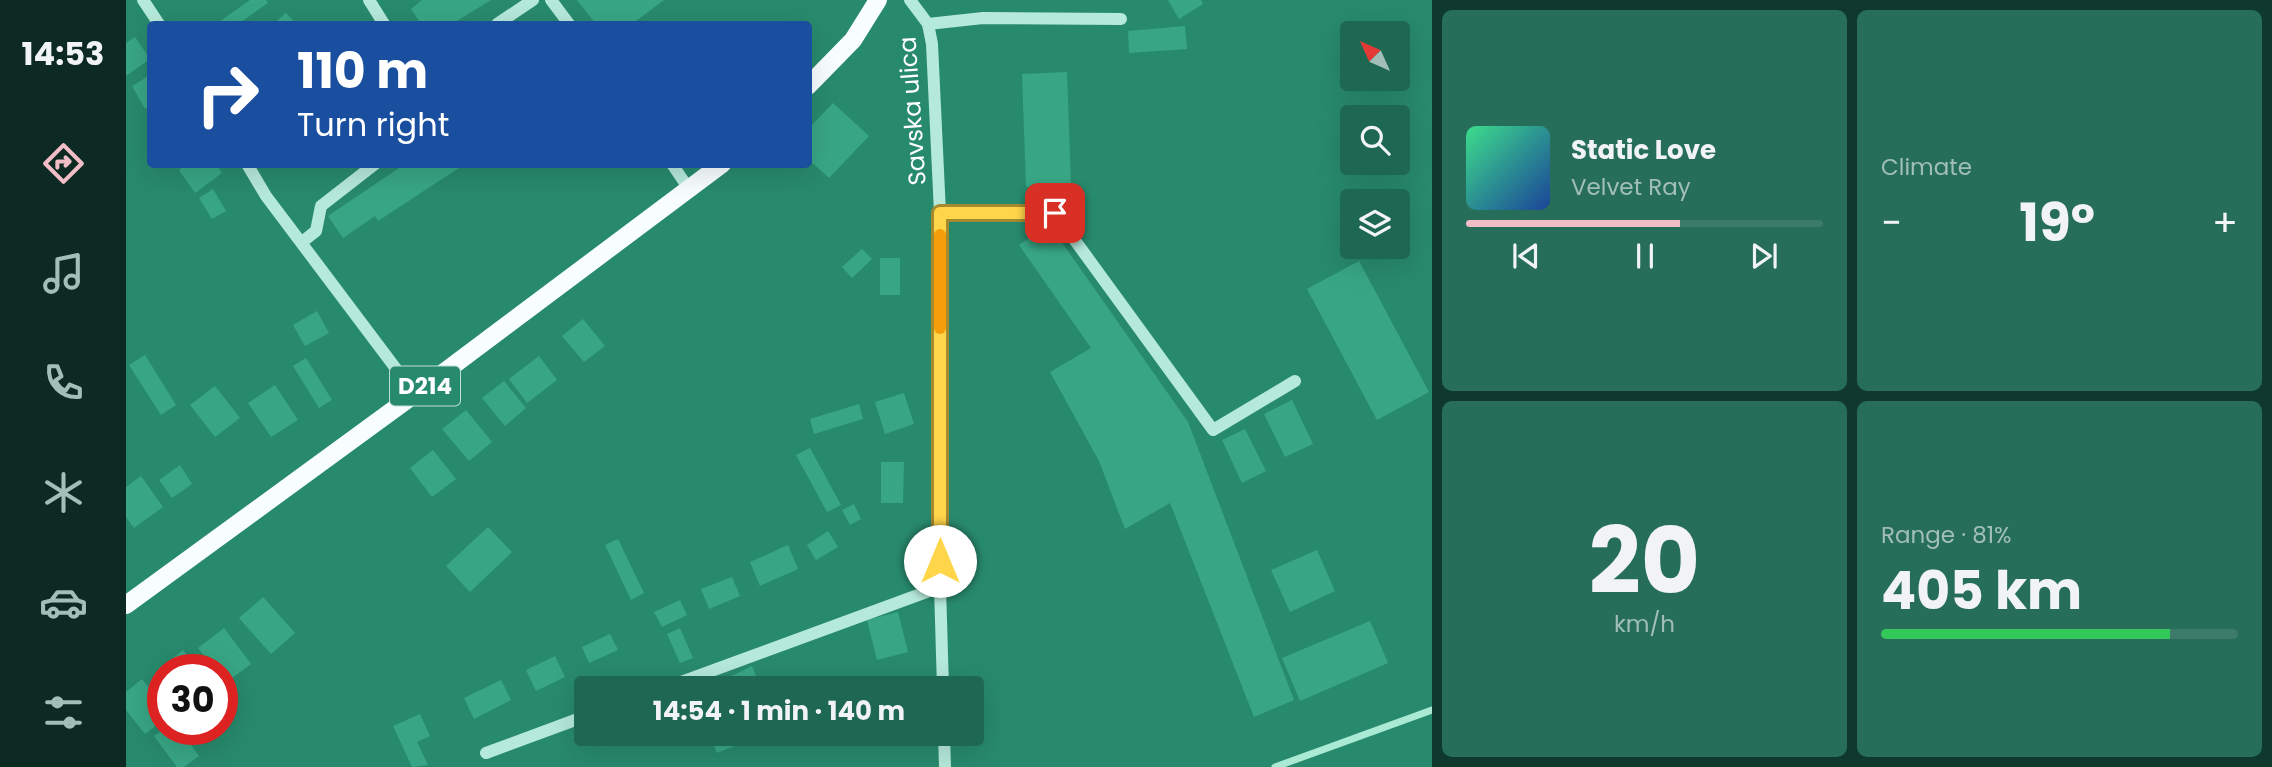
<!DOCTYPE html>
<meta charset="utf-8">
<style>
:root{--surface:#1e6852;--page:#266e59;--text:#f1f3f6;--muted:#a1beb8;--line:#3c7b69;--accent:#f1bdc6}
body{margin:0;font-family:Poppins,sans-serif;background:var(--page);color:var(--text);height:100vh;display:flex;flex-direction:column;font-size:26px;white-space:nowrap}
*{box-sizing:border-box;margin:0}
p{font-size:23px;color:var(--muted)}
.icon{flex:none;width:38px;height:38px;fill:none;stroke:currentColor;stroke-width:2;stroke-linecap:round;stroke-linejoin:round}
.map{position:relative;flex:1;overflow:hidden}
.drawer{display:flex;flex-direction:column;gap:10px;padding:10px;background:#10392d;width:840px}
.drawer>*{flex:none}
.banner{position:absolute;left:21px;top:21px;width:665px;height:147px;border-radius:7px;box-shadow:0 7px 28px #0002;background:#1a4fa0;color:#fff;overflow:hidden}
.needle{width:46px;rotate:315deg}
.fabs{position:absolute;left:1214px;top:21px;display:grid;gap:14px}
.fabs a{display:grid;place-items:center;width:70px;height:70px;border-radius:7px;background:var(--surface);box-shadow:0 7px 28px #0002;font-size:35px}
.speed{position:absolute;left:21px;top:654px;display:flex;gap:14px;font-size:35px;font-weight:700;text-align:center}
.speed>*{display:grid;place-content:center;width:91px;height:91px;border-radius:50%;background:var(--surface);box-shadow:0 7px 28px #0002;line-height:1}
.speed .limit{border:10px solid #d22;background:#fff;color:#111}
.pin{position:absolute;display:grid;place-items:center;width:60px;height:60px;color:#fff;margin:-30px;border-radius:14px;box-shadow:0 4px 10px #0006}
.me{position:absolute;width:77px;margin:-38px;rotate:0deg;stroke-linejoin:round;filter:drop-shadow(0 0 5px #0008)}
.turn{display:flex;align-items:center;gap:24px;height:147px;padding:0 35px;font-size:32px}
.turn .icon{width:91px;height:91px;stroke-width:2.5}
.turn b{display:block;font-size:49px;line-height:60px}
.big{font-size:52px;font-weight:700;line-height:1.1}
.drawer .widget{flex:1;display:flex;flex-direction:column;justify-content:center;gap:10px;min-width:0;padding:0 24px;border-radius:10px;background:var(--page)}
.drawer .dial{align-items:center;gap:0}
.dial b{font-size:91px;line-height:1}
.song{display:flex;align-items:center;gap:21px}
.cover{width:84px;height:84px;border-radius:10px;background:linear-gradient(135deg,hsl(150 70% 55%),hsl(220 70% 35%))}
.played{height:7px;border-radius:4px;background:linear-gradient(90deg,var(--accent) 60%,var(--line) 60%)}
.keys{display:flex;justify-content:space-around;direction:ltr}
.heat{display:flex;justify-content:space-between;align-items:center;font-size:38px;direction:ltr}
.charge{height:10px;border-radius:5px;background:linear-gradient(90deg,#34c759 81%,var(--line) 0)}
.drawer .tiles{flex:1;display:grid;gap:10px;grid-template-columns:repeat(2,1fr)}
.trip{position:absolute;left:448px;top:676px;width:410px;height:70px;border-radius:7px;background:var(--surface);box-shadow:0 7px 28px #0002;font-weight:700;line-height:70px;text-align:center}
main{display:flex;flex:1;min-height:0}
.tab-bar{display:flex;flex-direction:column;width:126px;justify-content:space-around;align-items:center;background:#0c2a21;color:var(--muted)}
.tab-bar .icon{width:49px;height:49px}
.tab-bar .selected{color:var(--accent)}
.tab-bar b{font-size:32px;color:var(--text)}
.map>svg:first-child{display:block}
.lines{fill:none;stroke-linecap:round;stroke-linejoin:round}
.stream{stroke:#aaead5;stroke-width:7}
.building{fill:#38a685}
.minor{stroke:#b5e9d9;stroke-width:12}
.major{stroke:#f8fefd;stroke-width:18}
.route-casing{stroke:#a68a30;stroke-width:18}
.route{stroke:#ffd54a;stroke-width:12}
.slow{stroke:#f59e0b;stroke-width:12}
.labels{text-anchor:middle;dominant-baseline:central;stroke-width:7;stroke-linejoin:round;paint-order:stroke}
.shield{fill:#288a6d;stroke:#bedcd3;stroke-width:2}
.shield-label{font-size:23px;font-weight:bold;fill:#fff}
.street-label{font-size:24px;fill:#fff;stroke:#288a6d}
</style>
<main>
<nav class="tab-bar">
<b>14:53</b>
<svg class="icon selected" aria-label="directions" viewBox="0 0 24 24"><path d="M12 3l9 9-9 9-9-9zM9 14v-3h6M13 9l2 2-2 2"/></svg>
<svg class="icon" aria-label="music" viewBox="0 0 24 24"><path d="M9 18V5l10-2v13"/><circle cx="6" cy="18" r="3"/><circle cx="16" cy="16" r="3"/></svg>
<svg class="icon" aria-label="phone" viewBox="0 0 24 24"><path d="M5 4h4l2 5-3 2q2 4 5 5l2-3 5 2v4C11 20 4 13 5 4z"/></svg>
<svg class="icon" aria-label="climate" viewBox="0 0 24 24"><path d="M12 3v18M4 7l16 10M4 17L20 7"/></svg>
<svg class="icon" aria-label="car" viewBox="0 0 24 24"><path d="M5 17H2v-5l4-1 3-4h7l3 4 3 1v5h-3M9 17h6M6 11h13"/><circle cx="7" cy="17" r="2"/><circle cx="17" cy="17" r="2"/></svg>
<svg class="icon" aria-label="filters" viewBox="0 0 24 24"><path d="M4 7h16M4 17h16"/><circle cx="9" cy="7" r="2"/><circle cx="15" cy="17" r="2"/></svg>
</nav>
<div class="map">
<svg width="1306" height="767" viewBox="0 0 1306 767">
<rect width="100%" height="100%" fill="#288a6d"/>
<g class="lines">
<polyline class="stream" points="1149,767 1306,710"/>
</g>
<g class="building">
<polygon points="124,0 140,0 142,3 112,24 90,24"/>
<polygon points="296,0 365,0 326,24 295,24 285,9"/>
<polygon points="451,0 538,0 506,24 470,24"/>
<polygon points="1042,0 1075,0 1077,4 1053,19"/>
<polygon points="160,13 171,24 147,24"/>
<polygon points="1059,26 1061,49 1003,53 1002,31"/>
<polygon points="9,37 24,59 0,76 0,43"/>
<polygon points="941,72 945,185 900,187 896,74"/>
<polygon points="24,75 24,105 19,109 6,86"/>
<polygon points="707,103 743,136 703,178 682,159 682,129"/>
<polygon points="60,164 90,164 96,173 69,193 53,170"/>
<polygon points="279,164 339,164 252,221 249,216 217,238 202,216"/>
<polygon points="87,189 100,211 86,219 73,198"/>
<polygon points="923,224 1062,422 1168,700 1128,717 1044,503 999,529 973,461 924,372 965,348 893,245"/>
<polygon points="736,249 746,259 726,278 716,267"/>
<rect x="754" y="258" width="20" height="37"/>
<polygon points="1233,261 1303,392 1251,420 1181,289"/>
<polygon points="191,311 203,333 179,346 167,325"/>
<polygon points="457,319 479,346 458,362 436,336"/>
<polygon points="19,355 50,405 35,415 3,365"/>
<polygon points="413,356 431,380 401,403 383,379"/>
<polygon points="180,358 206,400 193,408 167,366"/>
<polygon points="378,381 400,408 379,426 356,398"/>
<polygon points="149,385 172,420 145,437 122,403"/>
<polygon points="89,386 114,418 89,437 64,405"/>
<polygon points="778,393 788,424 759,434 749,402"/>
<polygon points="1166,400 1187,444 1159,457 1138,414"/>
<polygon points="733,404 737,419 688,434 684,419"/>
<polygon points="340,410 366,442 343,461 316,429"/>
<polygon points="1119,429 1140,471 1116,483 1096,440"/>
<polygon points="684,448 715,505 701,512 670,455"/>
<polygon points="307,450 330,479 306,497 284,468"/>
<polygon points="755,462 778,462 777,503 755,503"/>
<polygon points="54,465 66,484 46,498 33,480"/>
<polygon points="15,476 37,507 8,528 0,517 0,487"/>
<polygon points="728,504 735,519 724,525 716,510"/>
<polygon points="362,527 386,552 344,592 320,566"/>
<polygon points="702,531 712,547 690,560 681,545"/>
<polygon points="492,539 518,593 505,600 479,545"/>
<polygon points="662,545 672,569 634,586 624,562"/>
<polygon points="1191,550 1209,591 1164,612 1145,570"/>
<polygon points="606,577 614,596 583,609 575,589"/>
<polygon points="137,597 169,633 145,654 113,618"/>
<polygon points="554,600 561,615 536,627 528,612"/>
<polygon points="772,612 782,652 751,660 741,620"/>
<polygon points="1244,621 1262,663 1174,701 1156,658"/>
<polygon points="98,628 125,664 99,683 96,680 96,670 89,670 72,648"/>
<polygon points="554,628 567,658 554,663 541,634"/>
<polygon points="484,634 492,650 463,663 456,647"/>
<polygon points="57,650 72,670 37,670 37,676 32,670"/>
<polygon points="429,656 439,677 410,691 400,670"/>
<polygon points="626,666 635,688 598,688 595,681"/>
<polygon points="16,679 37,706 37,720 19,734 0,710 0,692"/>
<polygon points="375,680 385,700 348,719 338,698"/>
<polygon points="294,714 304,736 291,742 302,765 286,767 267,726"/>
<polygon points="37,730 54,730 73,756 58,767 51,767 28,736"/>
<polygon points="592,733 604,733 609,746 591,753 584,736"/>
</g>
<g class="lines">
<g class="minor">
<polyline points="17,0 33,24"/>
<polyline points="243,0 258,24"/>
<polyline points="425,0 443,24"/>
<polyline points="784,0 802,24 806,44 814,213 814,587 817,688"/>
<polyline points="371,24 407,0"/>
<polyline points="802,24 857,18 995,19"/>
<polyline points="121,164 140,196 289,394"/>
<polyline points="546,164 563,189"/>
<polyline points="814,213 929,213 1087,430 1169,381"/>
<polyline points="176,242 190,231 195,206 249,164"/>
<polyline points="539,688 814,587"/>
<polyline points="818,733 819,767"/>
<polyline points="360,753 460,716"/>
</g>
<g class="major">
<polyline points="682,86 727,40 752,0"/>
<polyline points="0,605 289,394 596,164"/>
</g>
</g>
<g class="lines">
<g class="route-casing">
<polyline id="route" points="814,561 814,213 929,213"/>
</g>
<use href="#route" class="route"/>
<polyline class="slow" points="814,235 814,328"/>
</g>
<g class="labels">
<rect class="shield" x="264" y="366.5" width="70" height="39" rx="5"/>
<g class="shield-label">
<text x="299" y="386">D214</text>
</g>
<g class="street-label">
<text transform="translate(786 111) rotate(-94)">Savska ulica</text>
</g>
</g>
</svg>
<div class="fabs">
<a><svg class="needle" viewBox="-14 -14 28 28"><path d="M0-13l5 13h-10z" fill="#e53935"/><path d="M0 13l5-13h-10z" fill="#a1beb8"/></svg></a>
<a><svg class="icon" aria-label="search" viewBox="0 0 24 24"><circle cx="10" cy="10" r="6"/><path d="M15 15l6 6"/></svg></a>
<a><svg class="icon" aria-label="layers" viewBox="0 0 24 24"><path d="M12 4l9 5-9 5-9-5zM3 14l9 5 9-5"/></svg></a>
</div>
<div class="speed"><div class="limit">30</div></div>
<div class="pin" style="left:929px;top:213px;background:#d93025"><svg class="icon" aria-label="arrive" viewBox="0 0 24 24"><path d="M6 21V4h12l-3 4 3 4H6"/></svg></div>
<svg class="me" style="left:814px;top:561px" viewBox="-20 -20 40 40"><circle r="19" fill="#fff"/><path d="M0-13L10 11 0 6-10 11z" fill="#ffd54a"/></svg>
<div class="trip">14:54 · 1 min · 140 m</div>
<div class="banner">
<div class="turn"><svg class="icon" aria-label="right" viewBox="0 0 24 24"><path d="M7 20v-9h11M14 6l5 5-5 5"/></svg><div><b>110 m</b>Turn right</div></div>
</div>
</div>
<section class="drawer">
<div class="tiles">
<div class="widget">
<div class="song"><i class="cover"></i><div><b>Static Love</b><p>Velvet Ray</p></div></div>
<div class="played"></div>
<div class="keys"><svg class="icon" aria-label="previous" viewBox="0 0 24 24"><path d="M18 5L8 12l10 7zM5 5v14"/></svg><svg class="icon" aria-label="pause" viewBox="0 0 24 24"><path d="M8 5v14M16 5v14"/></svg><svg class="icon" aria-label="next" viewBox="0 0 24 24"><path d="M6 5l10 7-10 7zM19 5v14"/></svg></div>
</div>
<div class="widget"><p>Climate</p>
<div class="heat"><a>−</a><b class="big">19°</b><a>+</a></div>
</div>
<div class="widget dial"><b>20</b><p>km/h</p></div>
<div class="widget"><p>Range · 81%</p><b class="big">405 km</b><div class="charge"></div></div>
</div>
</section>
</main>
